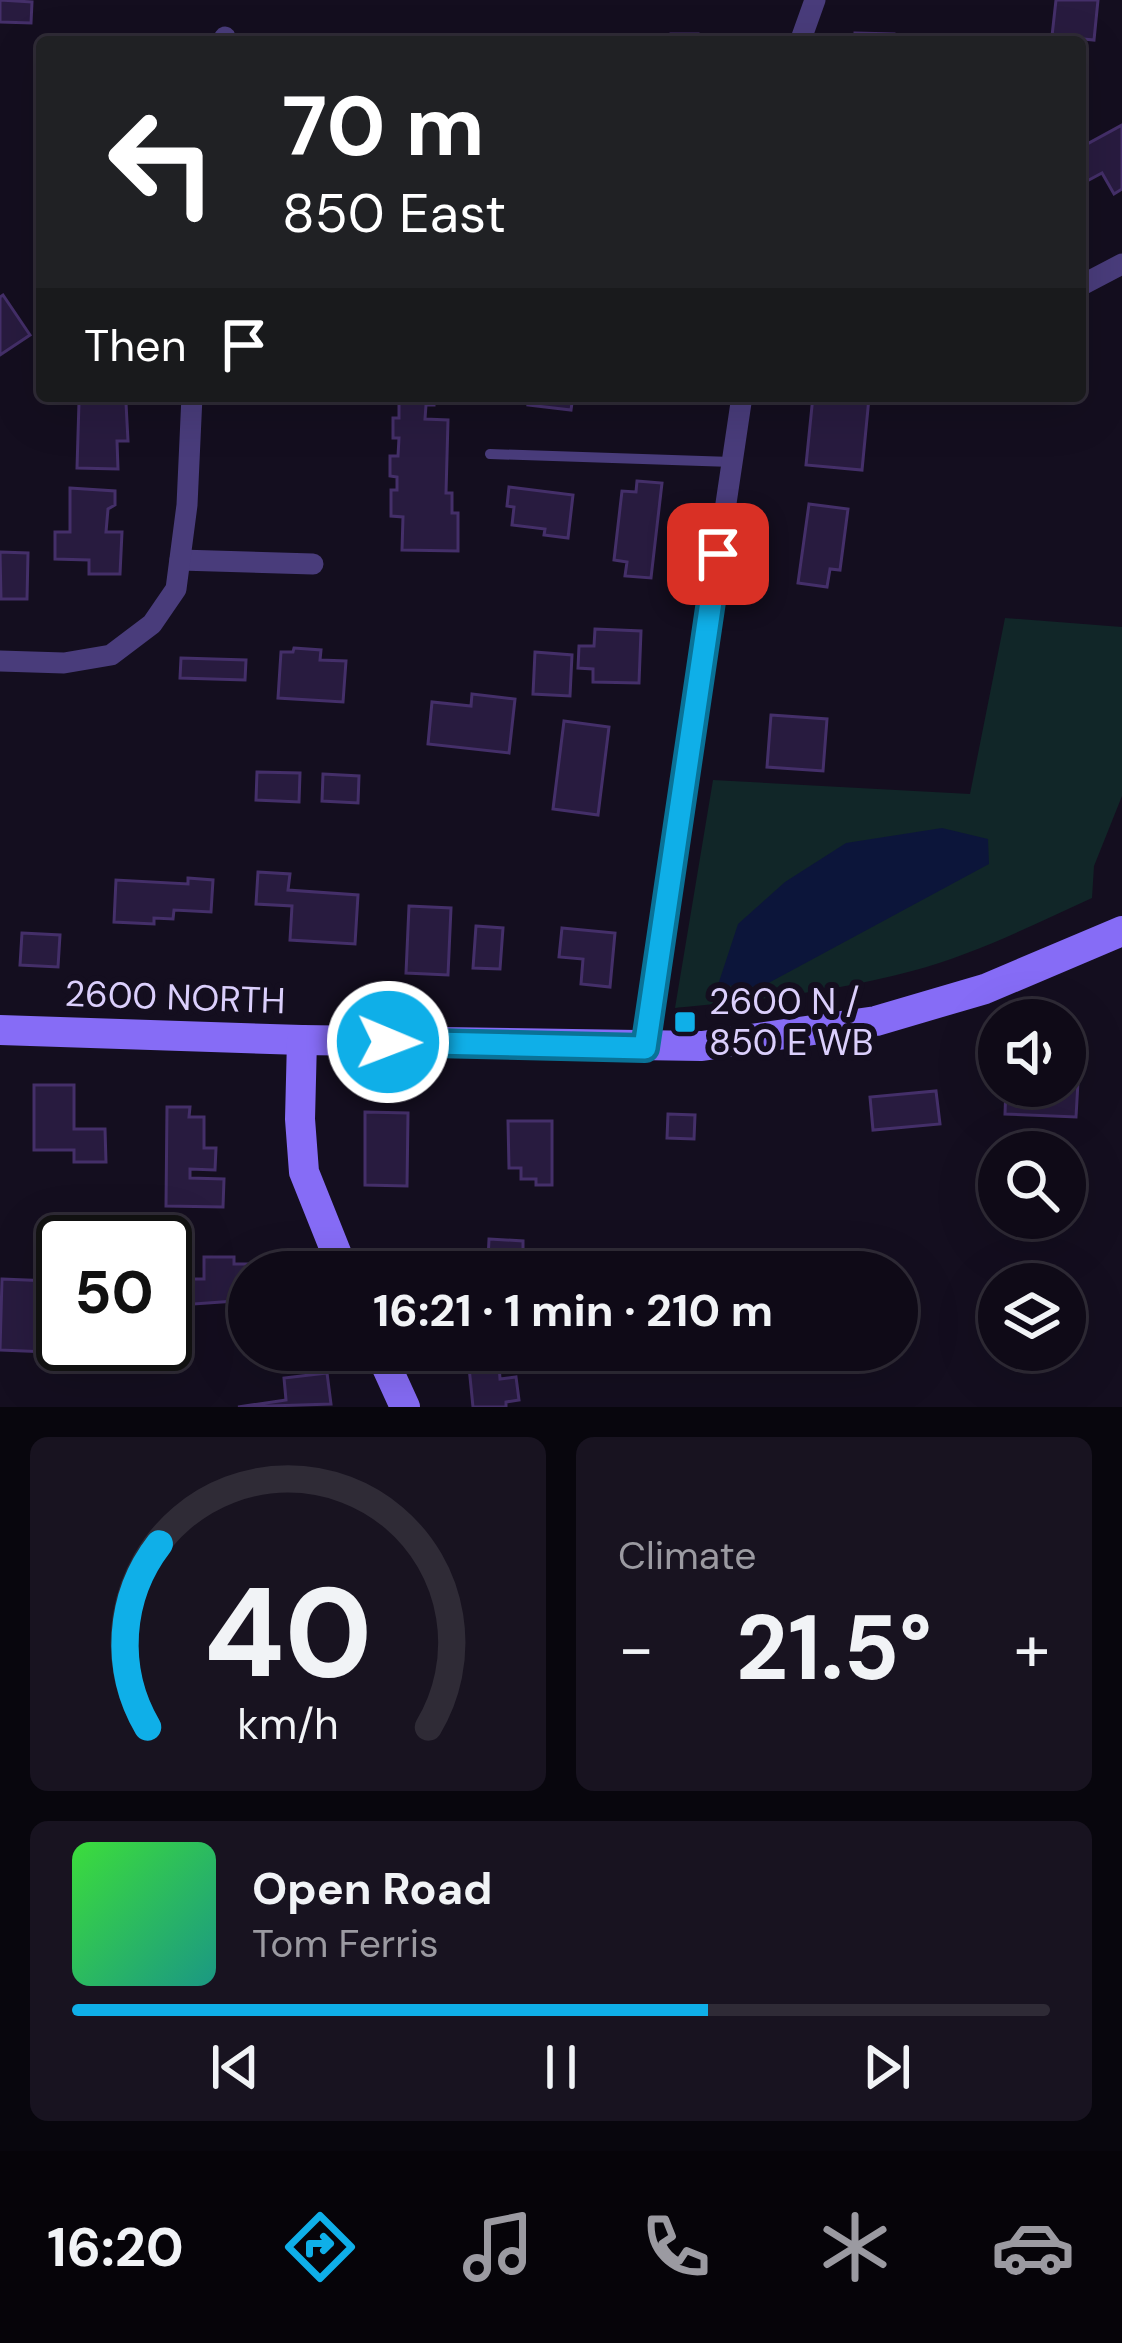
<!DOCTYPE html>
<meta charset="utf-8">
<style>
:root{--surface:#0f0a17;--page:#181320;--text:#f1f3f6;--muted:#9b9aa1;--line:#2f2b36;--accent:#0fafe8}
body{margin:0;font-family:"DM Sans",sans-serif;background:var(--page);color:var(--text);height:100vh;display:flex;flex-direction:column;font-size:45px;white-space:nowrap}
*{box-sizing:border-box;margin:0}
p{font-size:39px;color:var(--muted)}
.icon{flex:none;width:66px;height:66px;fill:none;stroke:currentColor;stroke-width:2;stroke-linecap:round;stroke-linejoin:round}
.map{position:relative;height:1407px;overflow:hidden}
.panel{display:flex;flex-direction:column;gap:30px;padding:30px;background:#08060d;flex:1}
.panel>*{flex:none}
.banner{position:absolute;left:36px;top:36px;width:1050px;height:366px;border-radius:12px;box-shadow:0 12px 48px #0002,0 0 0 3px var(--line);background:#202124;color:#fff;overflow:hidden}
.controls{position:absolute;left:978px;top:999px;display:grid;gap:24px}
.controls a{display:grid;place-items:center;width:108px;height:108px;border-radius:50%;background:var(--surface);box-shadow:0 12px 48px #0002,0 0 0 3px var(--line);font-size:60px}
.speed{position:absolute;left:36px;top:1215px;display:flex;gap:24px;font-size:60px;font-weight:700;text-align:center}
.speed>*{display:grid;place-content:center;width:156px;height:156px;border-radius:50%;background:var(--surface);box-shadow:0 12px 48px #0002,0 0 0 3px var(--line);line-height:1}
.speed .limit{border:6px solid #111;border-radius:18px;background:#fff;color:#111}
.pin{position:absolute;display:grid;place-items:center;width:102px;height:102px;color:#fff;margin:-51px;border-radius:24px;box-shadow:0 6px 18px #0006}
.me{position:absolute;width:132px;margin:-66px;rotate:91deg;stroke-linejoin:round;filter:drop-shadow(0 0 9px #0008)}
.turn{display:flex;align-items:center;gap:42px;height:252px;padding:0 48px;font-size:54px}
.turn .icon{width:156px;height:156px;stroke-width:2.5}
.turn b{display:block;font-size:84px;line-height:102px}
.then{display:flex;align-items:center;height:114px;padding:0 48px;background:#0003;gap:24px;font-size:45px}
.big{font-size:90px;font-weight:700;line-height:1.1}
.panel .card{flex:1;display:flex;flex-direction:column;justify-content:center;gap:18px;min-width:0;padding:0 42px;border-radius:18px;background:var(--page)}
.panel .dial{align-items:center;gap:0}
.dial svg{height:312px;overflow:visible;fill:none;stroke:var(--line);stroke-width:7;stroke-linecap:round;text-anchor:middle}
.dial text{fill:var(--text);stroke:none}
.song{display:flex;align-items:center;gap:36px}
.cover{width:144px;height:144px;border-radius:18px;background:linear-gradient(135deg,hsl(120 70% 55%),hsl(170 70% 35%))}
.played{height:12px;border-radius:6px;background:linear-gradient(90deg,var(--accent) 65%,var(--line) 65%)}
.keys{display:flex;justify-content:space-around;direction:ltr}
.heat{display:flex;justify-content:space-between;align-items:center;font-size:66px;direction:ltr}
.panel .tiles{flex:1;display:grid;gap:30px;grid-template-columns:1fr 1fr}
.card:last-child{grid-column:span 2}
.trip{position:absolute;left:228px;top:1251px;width:690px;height:120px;border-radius:60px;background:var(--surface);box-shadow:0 12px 48px #0002,0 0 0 3px var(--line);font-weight:700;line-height:120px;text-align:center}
.tabs{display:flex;height:192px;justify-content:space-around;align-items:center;background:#060409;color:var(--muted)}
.tabs .icon{width:84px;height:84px}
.tabs .current{color:var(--accent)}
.tabs b{font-size:54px;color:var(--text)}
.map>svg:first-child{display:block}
.green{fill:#112628}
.water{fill:#0c153a}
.building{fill:#281b3f;stroke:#442f69;stroke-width:3}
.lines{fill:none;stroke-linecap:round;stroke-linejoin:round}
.lane{stroke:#493c7b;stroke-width:10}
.street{stroke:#493c7b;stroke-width:21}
.secondary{stroke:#866cf6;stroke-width:30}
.route-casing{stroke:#0a7297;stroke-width:30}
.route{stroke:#0fafe8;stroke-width:21}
.poi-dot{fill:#0fafe8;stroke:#140e1f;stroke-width:4.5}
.labels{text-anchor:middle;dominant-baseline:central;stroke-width:12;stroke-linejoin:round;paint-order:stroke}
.street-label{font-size:36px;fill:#dbcffc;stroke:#140e1f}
.poi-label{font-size:36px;fill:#dbcffc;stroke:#140e1f;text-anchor:start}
</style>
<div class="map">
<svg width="1122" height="1407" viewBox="0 0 1122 1407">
<rect width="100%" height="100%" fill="#140e1f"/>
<path class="green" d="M1005 618 1122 627V796L1094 866 1092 898C1033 925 975 954 912 971 834 992 755 1000 675 1008L713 780 970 794Z"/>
<polygon class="water" points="942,828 988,839 989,864 761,987 718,985 738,924 785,882 846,843"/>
<g class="building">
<polygon points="0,0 32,2 31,23 0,22"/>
<polygon points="1056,0 1098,0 1094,40 1052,36"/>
<polygon points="855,33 894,34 894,42 855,42"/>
<rect x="671" y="34" width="27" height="8"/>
<polygon points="1122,125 1122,189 1114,194 1102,173 1087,181 1080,168 1080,148"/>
<polygon points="3,295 30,335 0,355 0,297"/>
<polygon points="399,396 434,396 434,405 426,405 425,419 448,420 446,493 452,493 452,513 458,513 458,551 402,550 403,517 391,516 391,490 397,490 397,477 390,476 390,456 398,456 399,438 393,438 393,418 399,418"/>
<polygon points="530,396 573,396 571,410 528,405"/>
<polygon points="813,396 869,398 862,470 806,465"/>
<polygon points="79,402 126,403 128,441 117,441 118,469 77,468"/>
<polygon points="637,481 662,483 651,578 625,576 627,562 614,560 622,491 636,492"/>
<polygon points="509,487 573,495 568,538 544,535 545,529 512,525 514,507 507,506"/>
<polygon points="70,488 115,491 115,505 108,509 106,532 122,532 120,574 89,574 89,560 55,559 55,532 70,532"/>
<polygon points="809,504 848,509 840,570 830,569 827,587 798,583"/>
<polygon points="0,552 28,553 27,599 1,599"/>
<polygon points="595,629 641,631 639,683 593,682 593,669 578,668 579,646 594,646"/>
<polygon points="294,648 321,650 320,660 346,661 343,702 278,698 281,652 293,652"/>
<polygon points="535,652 572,655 570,696 533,694"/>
<polygon points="181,658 246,660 245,680 180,678"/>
<polygon points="472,694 515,699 509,753 428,744 432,702 471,706"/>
<polygon points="771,715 827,719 823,771 767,767"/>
<polygon points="564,721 609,727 598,815 553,809"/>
<polygon points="257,772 300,773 299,802 256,800"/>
<polygon points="323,774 359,776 358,803 322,801"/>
<polygon points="258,872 290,874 288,890 358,895 355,944 290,940 292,906 256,904"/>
<polygon points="188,878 213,880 211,912 174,910 173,919 154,918 154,924 114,922 116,880 188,884"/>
<polygon points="409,906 451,908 448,975 406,973"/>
<polygon points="476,926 503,928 500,969 473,968"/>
<polygon points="562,928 615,933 610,987 581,984 583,959 559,957"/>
<polygon points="22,933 60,935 58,967 20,965"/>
<polygon points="1065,1081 1078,1082 1076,1117 1005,1114 1006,1086 1065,1086"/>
<polygon points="34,1085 74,1085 74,1129 105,1129 106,1162 74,1162 74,1150 34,1150"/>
<polygon points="936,1091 940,1124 873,1130 870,1097"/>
<polygon points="167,1107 190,1107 189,1117 204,1117 204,1148 216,1148 215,1170 190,1169 190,1178 224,1179 223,1207 166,1206"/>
<polygon points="365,1112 408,1113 407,1186 365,1185"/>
<polygon points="668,1114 695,1115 694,1139 667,1138"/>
<polygon points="508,1121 552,1121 552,1185 536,1185 536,1179 521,1179 521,1168 509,1168"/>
<polygon points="489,1239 523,1241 523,1255 537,1255 537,1272 520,1272 521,1261 488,1260"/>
<polygon points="482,1251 485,1272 444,1272 442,1256"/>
<polygon points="204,1257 234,1257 234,1264 249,1264 249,1300 180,1305 179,1279 204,1279"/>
<polygon points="2,1279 50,1281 47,1352 0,1350"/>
<polygon points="528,1350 640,1350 639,1371 527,1368"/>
<polygon points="499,1364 500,1379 516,1377 519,1400 506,1402 506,1407 473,1407 469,1367"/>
<polygon points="327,1373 331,1404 238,1407 286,1400 284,1378"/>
</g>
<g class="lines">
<polyline class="lane" points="490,454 732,462"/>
<g class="street">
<polyline points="222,42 225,37"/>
<polyline points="800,42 815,0"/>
<polyline points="1080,286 1122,264"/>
<polyline points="180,560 313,564"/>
<polyline points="0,661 64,663 111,655 152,624 176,589 187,505 192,396"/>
<polyline points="645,1047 742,396"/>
</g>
<g class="secondary">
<polyline points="0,1030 302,1040 702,1046 876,1021 985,989 1122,931"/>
<polyline points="302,1040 300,1119 304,1172 344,1272"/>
<polyline points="379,1350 405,1407"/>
</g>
</g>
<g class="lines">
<g class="route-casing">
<polyline id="route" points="388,1042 645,1048 718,554"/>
</g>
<use href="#route" class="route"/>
</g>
<rect class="poi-dot" x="673" y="1010" width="24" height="24" rx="6"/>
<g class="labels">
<g class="street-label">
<text transform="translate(175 997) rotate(2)">2600 NORTH</text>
</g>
<g class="poi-label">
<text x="709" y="1001">2600 N /<tspan x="709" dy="41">850 E WB</tspan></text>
</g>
</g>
</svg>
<div class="controls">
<a><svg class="icon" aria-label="sound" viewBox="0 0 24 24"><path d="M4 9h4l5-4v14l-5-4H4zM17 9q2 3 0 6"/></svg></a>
<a><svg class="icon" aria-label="search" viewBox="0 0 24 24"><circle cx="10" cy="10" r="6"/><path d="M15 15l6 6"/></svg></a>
<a><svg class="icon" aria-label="layers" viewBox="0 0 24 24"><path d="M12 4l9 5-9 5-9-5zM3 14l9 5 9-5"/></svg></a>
</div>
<div class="speed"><div class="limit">50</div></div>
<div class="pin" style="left:718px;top:554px;background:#d93025"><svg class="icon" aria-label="arrive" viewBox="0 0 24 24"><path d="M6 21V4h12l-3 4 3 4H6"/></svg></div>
<svg class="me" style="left:388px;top:1042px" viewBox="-20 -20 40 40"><circle r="17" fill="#0fafe8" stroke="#fff" stroke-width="3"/><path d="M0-11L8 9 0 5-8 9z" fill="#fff"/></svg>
<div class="trip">16:21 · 1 min · 210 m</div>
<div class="banner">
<div class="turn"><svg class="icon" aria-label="left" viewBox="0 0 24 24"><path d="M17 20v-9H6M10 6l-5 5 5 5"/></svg><div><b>70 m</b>850 East</div></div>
<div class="then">Then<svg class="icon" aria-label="arrive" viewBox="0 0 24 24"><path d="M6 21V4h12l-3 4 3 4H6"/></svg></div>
</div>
</div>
<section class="panel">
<div class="tiles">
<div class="card dial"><svg viewBox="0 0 100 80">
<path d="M14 69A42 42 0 1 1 86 69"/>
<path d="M14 69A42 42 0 0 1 17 22" stroke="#0fafe8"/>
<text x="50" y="56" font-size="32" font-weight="700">40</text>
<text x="50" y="72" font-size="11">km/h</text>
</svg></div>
<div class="card"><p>Climate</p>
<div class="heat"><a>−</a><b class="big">21.5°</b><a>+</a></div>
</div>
<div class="card">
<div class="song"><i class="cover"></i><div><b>Open Road</b><p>Tom Ferris</p></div></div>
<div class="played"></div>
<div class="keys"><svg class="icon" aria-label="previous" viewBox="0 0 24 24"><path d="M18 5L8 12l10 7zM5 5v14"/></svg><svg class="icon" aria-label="pause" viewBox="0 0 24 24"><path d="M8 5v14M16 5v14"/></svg><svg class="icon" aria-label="next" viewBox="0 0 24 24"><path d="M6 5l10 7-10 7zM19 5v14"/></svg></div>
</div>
</div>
</section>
<nav class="tabs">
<b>16:20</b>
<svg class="icon current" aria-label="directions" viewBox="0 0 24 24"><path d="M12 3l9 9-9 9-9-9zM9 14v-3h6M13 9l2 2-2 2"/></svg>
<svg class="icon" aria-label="music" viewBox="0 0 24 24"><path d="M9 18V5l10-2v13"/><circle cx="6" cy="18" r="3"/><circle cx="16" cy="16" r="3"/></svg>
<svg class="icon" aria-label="phone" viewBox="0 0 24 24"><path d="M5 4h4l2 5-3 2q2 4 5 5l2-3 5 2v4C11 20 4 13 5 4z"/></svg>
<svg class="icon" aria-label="climate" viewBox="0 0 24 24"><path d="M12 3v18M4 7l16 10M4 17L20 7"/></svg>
<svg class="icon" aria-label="car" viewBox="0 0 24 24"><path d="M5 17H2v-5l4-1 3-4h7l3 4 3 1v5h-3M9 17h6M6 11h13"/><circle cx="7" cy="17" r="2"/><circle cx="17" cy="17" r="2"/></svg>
</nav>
